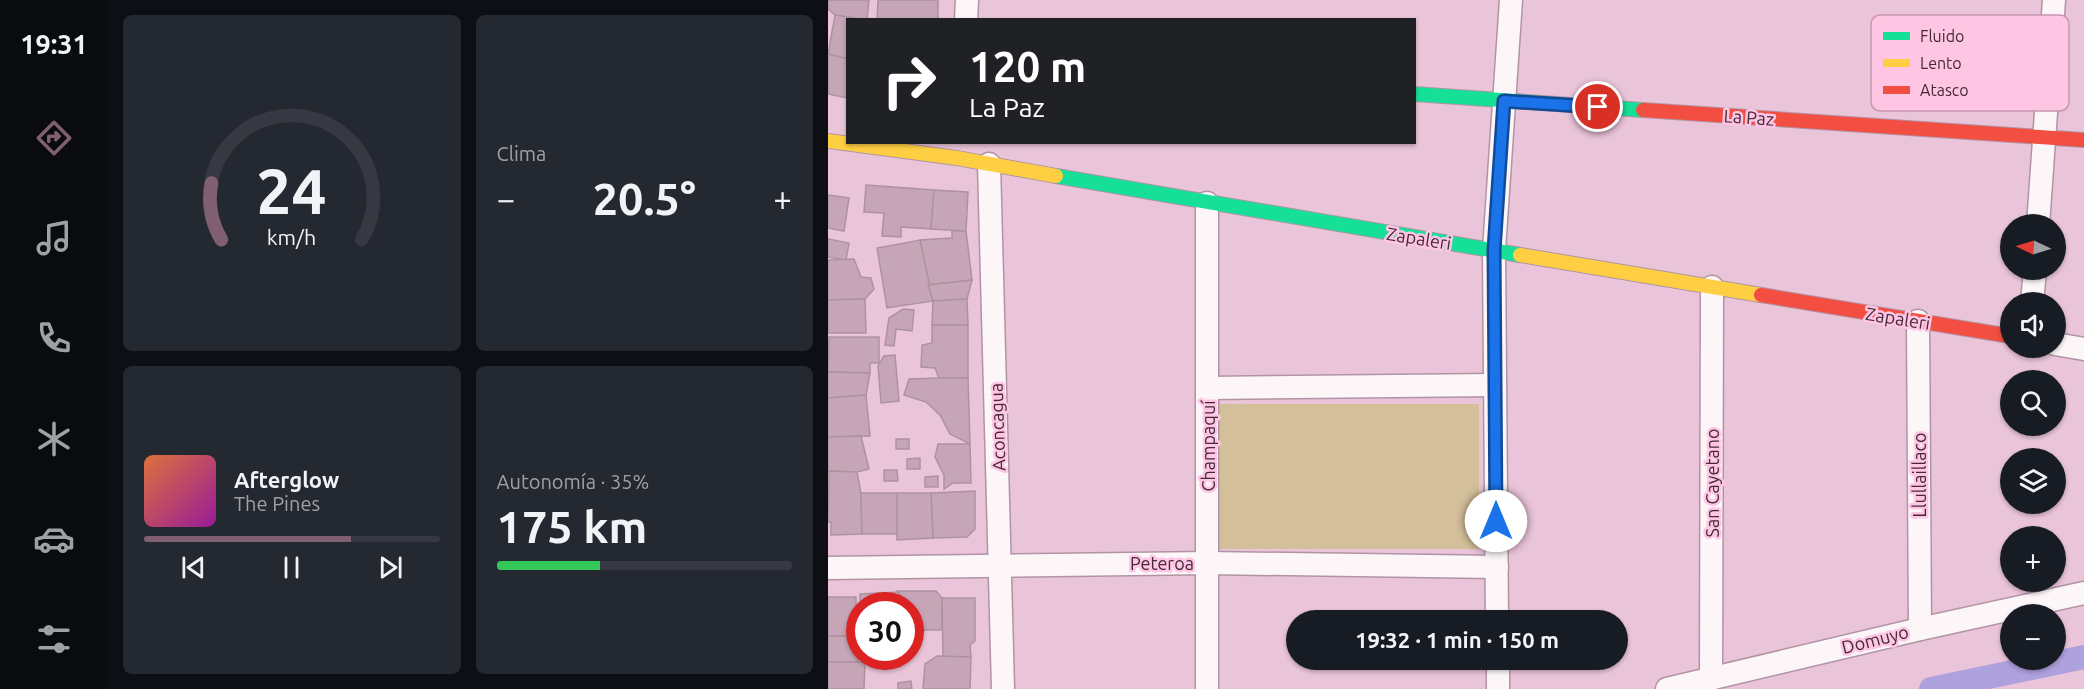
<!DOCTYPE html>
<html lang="es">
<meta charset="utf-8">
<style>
:root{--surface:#171b24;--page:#242831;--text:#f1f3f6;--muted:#9ea1a6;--line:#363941;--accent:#7f5f71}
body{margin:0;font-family:Ubuntu,sans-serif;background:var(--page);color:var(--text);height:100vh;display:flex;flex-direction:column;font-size:22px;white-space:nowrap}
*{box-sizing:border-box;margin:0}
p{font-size:20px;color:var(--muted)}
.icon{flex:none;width:33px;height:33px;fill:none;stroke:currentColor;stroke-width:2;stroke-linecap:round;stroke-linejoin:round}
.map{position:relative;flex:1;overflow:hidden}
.panel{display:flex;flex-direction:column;gap:15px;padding:15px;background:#0d0f14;width:720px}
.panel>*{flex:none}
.top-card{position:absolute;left:18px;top:18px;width:570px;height:126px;border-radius:0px;box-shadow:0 2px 4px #0004;background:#202124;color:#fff;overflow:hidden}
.needle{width:39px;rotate:274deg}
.controls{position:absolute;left:1172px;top:214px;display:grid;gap:12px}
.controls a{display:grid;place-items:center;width:66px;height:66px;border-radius:50%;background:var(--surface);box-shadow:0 2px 4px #0004;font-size:30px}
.speed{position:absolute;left:18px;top:592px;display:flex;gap:12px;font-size:30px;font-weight:700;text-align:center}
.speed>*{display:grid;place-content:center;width:78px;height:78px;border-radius:50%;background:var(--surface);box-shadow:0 2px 4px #0004;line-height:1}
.speed .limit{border:9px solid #d22;background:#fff;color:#111}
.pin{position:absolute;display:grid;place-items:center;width:51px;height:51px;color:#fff;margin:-26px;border:3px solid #fff;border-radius:50%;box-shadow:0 2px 6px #0007}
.me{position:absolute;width:66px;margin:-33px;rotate:0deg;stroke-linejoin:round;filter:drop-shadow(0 0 4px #0008)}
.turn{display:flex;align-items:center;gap:21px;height:126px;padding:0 24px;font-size:27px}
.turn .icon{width:78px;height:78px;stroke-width:2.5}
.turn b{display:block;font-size:42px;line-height:51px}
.big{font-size:45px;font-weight:700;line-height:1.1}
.panel .tile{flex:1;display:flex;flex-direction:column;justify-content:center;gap:9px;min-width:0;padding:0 21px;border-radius:9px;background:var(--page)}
.panel .dial{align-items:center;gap:0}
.dial svg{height:156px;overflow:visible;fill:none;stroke:var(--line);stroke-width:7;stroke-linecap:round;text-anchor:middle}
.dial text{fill:var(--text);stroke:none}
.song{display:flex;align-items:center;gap:18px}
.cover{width:72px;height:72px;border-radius:9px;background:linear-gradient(135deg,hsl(20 70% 55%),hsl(300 70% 35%))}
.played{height:6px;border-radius:3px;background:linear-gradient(90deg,var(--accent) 70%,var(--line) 70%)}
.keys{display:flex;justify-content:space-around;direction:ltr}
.heat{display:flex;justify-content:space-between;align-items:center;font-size:33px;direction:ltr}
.charge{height:9px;border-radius:4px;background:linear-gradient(90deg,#34c759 35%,var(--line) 0)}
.panel .tiles{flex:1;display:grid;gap:15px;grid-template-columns:repeat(2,1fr)}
.trip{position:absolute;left:458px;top:610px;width:342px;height:60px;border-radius:30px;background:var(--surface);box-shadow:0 2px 4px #0004;font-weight:700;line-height:60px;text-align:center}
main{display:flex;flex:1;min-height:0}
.dock{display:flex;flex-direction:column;width:108px;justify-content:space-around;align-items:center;background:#090b0e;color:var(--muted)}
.dock .icon{width:42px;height:42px}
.dock .selected{color:var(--accent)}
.dock b{font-size:27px;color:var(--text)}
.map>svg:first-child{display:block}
.green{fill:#d3bf99}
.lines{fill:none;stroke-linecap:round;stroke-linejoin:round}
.canal{stroke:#afa0de;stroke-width:24}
.building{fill:#c5a5b6;stroke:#af92a2;stroke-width:1.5}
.street-casing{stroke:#b194a4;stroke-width:25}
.fast-casing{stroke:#b194a4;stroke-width:16}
.slow-casing{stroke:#b194a4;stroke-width:16}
.jam-casing{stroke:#b194a4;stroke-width:16}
.street{stroke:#fcf6f9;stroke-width:22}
.fast{stroke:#16e098;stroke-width:14}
.slow{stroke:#ffcf43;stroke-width:14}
.jam{stroke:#f24e42;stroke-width:14}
.route-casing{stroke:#114b97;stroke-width:15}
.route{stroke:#1a73e8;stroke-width:10}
.labels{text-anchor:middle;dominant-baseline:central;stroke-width:5;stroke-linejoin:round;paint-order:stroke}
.street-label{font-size:18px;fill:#452939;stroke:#ffc6e4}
.key{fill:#ffc6e4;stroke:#c797b1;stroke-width:1.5}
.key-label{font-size:16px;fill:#452939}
</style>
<main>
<nav class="dock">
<b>19:31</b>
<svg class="icon selected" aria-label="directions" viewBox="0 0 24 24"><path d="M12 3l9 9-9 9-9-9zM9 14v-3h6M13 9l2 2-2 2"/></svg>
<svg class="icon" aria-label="music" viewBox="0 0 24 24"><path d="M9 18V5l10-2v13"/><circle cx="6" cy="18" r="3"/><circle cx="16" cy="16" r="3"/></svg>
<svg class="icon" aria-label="phone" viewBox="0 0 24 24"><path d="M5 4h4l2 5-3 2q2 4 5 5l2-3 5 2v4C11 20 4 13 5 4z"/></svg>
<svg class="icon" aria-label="climate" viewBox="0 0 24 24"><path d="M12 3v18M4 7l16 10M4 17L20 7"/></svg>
<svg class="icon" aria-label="car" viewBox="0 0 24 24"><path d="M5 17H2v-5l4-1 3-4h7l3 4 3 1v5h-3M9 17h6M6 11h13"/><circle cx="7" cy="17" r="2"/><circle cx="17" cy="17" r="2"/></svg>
<svg class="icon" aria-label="filters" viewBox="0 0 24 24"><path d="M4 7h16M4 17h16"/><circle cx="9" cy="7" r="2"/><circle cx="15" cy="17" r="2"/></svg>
</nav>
<section class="panel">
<div class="tiles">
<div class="tile dial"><svg viewBox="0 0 100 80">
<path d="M14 69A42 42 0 1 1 86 69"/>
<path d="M14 69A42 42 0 0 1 9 40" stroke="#7f5f71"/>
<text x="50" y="56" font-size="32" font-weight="700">24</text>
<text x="50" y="72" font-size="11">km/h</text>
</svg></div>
<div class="tile"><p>Clima</p>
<div class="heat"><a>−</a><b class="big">20.5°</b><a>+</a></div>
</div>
<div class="tile">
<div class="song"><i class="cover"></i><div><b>Afterglow</b><p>The Pines</p></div></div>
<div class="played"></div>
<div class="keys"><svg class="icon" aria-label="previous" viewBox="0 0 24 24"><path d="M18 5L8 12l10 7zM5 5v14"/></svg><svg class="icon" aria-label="pause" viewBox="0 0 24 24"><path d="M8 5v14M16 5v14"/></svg><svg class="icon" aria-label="next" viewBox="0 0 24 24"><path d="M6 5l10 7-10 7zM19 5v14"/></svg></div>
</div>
<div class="tile"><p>Autonomía · 35%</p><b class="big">175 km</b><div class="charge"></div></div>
</div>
</section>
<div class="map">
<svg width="1256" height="689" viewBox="0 0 1256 689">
<rect width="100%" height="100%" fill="#eac4d8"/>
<rect class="green" x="391" y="404" width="260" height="145"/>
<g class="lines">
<polyline class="canal" points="1103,689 1256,657"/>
</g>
<g class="building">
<polygon points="0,0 41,0 39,20 7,15 0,9"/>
<polygon points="50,0 110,0 110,20 49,20"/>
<polygon points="7,15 38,20 20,20 20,59 0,54"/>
<polygon points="0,54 20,59 20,98 0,94"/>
<polygon points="38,185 106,190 103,229 73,227 73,237 54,236 56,213 36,212"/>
<polygon points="106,190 140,192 138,231 103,229"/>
<polygon points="0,195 21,198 16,231 0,228"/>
<polygon points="124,231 138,231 144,280 100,285 92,240 124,238"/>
<polygon points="0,239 21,243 18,260 0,257"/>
<polygon points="92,240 105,301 59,308 49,248"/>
<polygon points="26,259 33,277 43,278 46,289 37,299 0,300 0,260"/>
<polygon points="144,280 139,299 105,301 100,285"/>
<polygon points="37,299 38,333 0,333 0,300"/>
<polygon points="139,299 140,325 104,325 105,301"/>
<polygon points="75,309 86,310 84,331 68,329 66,346 57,345 61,318"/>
<polygon points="104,325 140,325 140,378 111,378 107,368 93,367 94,345 104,343"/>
<polygon points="1,337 51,337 51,363 42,363 42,373 0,372"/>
<polygon points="67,355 71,401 53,403 50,366 56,356"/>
<polygon points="0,372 42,373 38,395 0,398"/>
<polygon points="111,378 140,378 142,444 122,434 112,415 98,402 76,395 81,379"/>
<polygon points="38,395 42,436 0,437 0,398"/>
<polygon points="33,436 41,469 29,472 0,471 0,437"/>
<rect x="68" y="439" width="13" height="10"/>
<polygon points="110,444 142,444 143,483 125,483 116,489 116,475 107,457"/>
<polygon points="92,458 92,469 79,469 79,459"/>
<polygon points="56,470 69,470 70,481 56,481"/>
<polygon points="1,471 29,472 33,493 34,534 3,535 3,522 0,522"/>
<polygon points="110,476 110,487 97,487 97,477"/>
<polygon points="147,491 147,529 139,537 105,538 103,493"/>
<polygon points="33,493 69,493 69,534 34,534"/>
<polygon points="69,493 103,493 105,538 69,540"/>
<polygon points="69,591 108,591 114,598 114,630 82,630 82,606 71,606"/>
<polygon points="71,592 71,606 32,606 32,594"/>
<rect x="0" y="597" width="28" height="39"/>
<polygon points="114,598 147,598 147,641 142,645 143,657 115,657"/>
<polygon points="0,636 28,636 30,662 0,662"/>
<polygon points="109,656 143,657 142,689 95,689 97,664"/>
<polygon points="0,662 30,662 65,663 37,663 36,689 0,689"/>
<polygon points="83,681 84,689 70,689 70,683"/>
</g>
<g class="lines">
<g class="street-casing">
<g id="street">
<polyline points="138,20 139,0"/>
<polyline points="161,164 175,689"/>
<polyline points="379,203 379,689"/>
<polyline points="1210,225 1226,0"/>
<polyline points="1204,303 1207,270"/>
<polyline points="1090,321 1092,629"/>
<polyline points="1227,344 1256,349"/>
<polyline points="380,388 667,385"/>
<polyline points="0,568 380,563 669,567"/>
<polyline points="669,621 666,250 683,0"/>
<polyline points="670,660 670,689"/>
<polyline points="883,679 884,287"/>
<polyline points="839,689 1092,629 1256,593"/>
</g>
</g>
<g class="fast-casing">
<g id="fast">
<polyline points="586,94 815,110"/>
<polyline points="228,176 692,255"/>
</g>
</g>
<g class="slow-casing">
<g id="slow">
<polyline points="0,141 129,158 228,176"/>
<polyline points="692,255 933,295"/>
</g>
</g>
<g class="jam-casing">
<g id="jam">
<polyline points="815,110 1256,140"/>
<polyline points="933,295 1182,336"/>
</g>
</g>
<use href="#street" class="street"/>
<use href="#fast" class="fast"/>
<use href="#slow" class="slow"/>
<use href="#jam" class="jam"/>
</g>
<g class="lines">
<g class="route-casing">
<polyline id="route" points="668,521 666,250 676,101 770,107"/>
</g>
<use href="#route" class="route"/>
</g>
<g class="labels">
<g class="street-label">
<text transform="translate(921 117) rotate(4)">La Paz</text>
<text transform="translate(591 238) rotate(9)">Zapaleri</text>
<text transform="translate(1070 318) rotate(9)">Zapaleri</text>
<text transform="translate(169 427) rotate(-92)">Aconcagua</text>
<text transform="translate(380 446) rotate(-90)">Champaquí</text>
<text transform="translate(1091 475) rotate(-90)">Llullaillaco</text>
<text transform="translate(884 483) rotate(-90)">San Cayetano</text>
<text x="334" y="563">Peteroa</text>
<text transform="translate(1047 639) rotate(-14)">Domuyo</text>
</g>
</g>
<rect x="1043" y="15" width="198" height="96" rx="9" class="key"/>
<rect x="1055" y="32" width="27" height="8" fill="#16e098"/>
<rect x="1055" y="59" width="27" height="8" fill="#ffcf43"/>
<rect x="1055" y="86" width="27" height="8" fill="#f24e42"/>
<g class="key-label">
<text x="1092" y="42">Fluido</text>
<text x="1092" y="69">Lento</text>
<text x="1092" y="96">Atasco</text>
</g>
</svg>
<div class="controls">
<a><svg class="needle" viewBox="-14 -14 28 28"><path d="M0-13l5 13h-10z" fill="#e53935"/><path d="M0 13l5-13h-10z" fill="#9ea1a6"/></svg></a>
<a><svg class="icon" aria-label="sound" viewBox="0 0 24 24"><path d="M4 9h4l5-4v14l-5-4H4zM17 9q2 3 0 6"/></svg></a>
<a><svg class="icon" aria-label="search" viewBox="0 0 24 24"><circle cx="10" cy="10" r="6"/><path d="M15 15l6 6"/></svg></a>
<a><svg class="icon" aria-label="layers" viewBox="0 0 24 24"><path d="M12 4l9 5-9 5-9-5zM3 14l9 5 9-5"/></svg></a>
<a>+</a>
<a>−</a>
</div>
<div class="speed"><div class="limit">30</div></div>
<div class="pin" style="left:770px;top:107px;background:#d93025"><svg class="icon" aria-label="arrive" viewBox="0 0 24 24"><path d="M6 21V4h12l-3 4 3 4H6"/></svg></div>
<svg class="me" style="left:668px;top:521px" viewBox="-20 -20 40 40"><circle r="19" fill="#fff"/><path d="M0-13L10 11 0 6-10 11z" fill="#1a73e8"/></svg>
<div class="trip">19:32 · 1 min · 150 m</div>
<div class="top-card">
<div class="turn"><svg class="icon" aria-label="right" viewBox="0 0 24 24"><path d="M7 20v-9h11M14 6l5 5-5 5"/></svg><div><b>120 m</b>La Paz</div></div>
</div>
</div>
</main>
